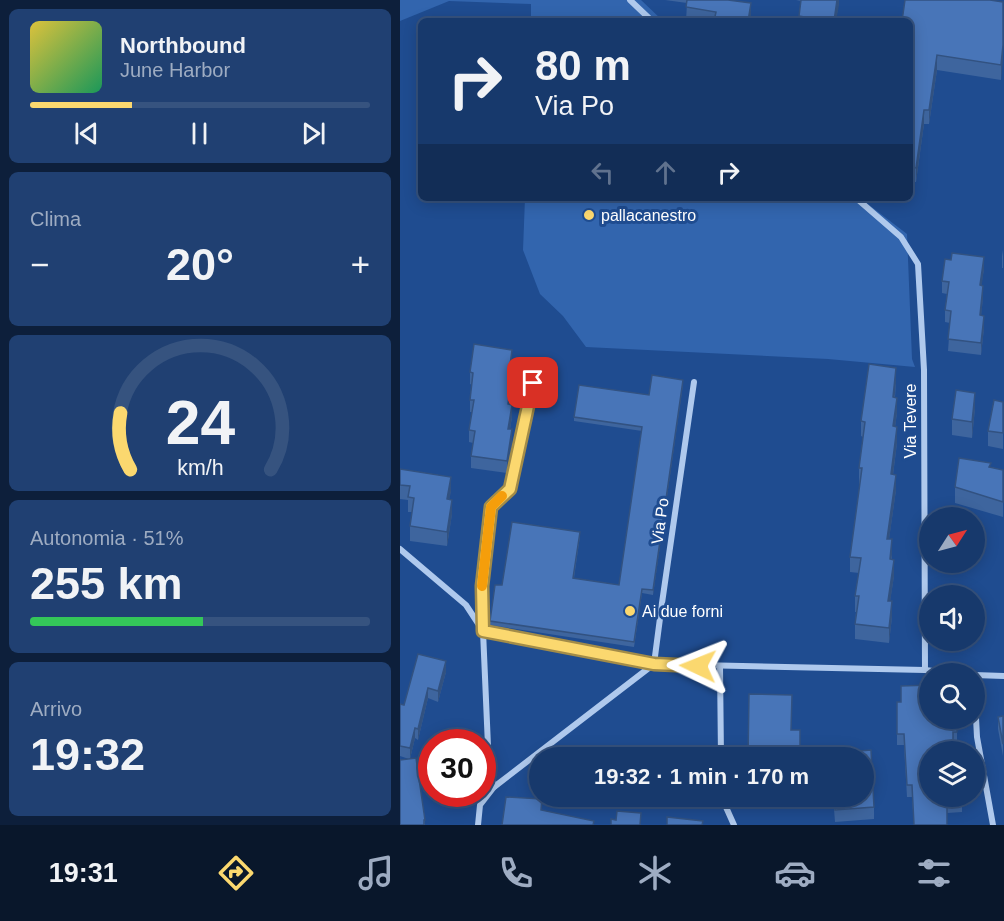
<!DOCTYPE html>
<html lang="it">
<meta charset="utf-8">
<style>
:root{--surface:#17396c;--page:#204072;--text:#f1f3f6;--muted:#9eacc2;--line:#36537f;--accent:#fbd86f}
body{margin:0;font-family:Arial,sans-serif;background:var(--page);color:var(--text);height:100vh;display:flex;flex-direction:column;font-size:22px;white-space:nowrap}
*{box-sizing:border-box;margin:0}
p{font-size:20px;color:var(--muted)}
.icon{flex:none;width:33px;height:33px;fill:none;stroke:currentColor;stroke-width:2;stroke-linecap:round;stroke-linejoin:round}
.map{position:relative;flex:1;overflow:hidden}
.sheet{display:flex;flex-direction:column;gap:9px;padding:9px;background:#0d1f3b;width:400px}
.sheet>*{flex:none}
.banner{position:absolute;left:18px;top:18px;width:495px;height:183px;border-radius:9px;box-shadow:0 3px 15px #0003,0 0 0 2px var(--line);background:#17396c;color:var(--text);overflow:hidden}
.needle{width:39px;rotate:54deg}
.fabs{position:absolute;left:519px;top:507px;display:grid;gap:12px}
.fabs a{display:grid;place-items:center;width:66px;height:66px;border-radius:50%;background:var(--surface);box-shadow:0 3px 15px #0003,0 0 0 2px var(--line);font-size:30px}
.speed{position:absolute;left:18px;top:729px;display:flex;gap:12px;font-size:30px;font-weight:700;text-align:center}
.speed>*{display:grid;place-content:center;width:78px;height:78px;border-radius:50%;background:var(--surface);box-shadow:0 3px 15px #0003,0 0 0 2px var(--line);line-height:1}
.speed .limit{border:9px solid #d22;background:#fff;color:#111}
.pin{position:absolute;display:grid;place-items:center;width:51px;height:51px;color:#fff;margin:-26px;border-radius:12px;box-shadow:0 3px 9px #0006}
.me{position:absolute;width:66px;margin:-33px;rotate:272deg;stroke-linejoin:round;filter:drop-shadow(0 0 4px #0008)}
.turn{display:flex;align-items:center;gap:21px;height:126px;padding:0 18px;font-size:27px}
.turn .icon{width:78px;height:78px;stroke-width:2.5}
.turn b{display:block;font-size:42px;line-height:51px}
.lanes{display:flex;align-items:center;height:57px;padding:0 18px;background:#0003;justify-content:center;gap:30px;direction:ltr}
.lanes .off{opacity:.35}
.big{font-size:45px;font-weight:700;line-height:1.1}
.sheet .tile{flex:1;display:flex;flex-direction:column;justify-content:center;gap:9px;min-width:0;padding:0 21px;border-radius:9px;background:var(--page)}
.sheet .dial{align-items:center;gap:0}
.dial svg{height:156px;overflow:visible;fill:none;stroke:var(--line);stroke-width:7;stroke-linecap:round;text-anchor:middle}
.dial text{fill:var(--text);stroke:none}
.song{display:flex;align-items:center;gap:18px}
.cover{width:72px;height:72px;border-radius:9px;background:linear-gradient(135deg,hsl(50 70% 55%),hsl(150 70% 35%))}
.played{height:6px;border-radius:3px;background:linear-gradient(90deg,var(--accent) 30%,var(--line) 30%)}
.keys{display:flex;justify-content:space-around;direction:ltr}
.heat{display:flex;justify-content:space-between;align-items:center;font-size:33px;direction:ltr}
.charge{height:9px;border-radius:4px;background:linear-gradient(90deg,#34c759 51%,var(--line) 0)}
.trip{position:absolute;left:129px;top:747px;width:345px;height:60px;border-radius:30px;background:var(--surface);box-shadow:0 3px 15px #0003,0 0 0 2px var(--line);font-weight:700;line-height:60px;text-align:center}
.tab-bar{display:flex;height:96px;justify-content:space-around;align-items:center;background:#09172b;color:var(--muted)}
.tab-bar .icon{width:42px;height:42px}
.tab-bar .active{color:var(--accent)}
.tab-bar b{font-size:27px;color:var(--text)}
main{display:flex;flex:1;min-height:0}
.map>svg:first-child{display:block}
.green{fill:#3265ae}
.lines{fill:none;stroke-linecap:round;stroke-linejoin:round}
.street{stroke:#afc9ed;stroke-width:6}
.wall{fill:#3e659e}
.shaded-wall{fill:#325281}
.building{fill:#4875b8;stroke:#325281;stroke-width:1.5}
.route-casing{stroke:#a38c48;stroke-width:15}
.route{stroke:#fbd86f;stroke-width:10}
.slow{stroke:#f59e0b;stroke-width:10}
.poi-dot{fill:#fbd86f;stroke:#1f4c90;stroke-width:2}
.labels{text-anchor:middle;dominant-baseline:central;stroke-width:6;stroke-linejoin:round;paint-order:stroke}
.poi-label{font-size:16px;fill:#fff;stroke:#1f4c90;text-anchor:start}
.street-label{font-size:16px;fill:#fff;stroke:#1f4c90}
</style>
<main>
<section class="sheet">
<div class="tile">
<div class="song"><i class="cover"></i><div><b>Northbound</b><p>June Harbor</p></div></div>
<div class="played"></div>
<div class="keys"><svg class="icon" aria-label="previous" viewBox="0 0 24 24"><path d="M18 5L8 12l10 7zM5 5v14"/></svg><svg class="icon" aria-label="pause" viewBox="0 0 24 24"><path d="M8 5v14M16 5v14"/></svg><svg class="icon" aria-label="next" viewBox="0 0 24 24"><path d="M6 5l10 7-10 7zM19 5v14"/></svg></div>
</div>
<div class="tile"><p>Clima</p>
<div class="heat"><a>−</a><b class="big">20°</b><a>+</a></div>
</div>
<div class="tile dial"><svg viewBox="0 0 100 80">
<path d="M14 69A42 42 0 1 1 86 69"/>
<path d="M14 69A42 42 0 0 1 9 40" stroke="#fbd86f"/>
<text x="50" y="56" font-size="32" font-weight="700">24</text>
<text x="50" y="72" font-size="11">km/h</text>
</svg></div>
<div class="tile"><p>Autonomia · 51%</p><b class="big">255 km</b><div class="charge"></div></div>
<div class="tile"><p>Arrivo</p><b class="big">19:32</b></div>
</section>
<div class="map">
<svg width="604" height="825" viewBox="0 0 604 825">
<rect width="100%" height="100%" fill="#1f4c90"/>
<g class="green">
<polygon points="0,0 241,0 263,21 131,21 131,4 49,1 0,21"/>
<polygon points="125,198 460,198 507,234 512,359 515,367 428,359 186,347 163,316 140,294 123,250"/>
</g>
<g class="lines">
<g class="street">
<polyline points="230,0 252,21"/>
<polyline points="456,198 501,237 518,264 524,370 525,670"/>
<polyline points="133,383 110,489 91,507 82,586 83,631 254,664 262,603 294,382"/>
<polyline points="0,549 66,605 83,631 89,769 94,787"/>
<polyline points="320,666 321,758"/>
<polyline points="574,675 604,676"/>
<polyline points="574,679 577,737 593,825"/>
<polyline points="321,796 334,825"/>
<polyline points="78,825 80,805 94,787 254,664 525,670 559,674"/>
</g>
</g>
<g class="wall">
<polygon points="265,0 328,0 351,18 350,21 286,21 287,3"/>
<polygon points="396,0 439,0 436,21 399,21 401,1"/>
<polygon points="603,2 601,80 537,70 529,124 524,124 516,182 510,182 510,21"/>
<polygon points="603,250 603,268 602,268 602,256"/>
<polygon points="584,269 581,286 583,298 581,315 584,328 581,355 548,351 550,323 545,322 545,310 547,294 542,293 542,281"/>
<polygon points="112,362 110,374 112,386 110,405 112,417 110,429 112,442 107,473 71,468 71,456 73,443 69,442 69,430 72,412 70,412 70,400 72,385 70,384 70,372"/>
<polygon points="496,383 495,397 497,413 495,427 497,443 493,475 496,490 489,539 492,554 492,560 494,576 490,601 492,617 489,643 455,639 455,624 456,612 455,612 455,596 459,573 450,572 450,557 460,484 459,484 459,468 463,437 461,436 461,421"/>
<polygon points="283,384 253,595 242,593 234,647 90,625 90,621 102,585 180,536 174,578 219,585 242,431 174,421 174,417"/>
<polygon points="603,402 603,449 588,446 588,431"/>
<polygon points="575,408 572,438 552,435 552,419"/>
<polygon points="591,467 603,470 603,517 555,503 555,487"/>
<polygon points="0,469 51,491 49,499 52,514 47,546 10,541 10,526 12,512 8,512 8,500 0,499"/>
<polygon points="46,672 38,702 28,698 18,740 15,738 10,759 25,820 25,825 0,825 9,759 0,756 0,704 4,705"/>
<polygon points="501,686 557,718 557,744 553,744 530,752 562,796 562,812 547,813 514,825 512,797 507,797 504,745 497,745 497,702 501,702"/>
<polygon points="603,716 603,756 598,729 598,717"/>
<polygon points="433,796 464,796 474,807 474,819 435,822"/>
</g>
<g class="shaded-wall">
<polygon points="437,0 439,0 439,5 436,21 434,21"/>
<polygon points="351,3 351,18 350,21 348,21"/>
<polygon points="603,45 603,60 601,80 601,65"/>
<polygon points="537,55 537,70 529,124 529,110"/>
<polygon points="524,110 524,124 516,182 516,168"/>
<polygon points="584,257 584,269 580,298 580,285"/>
<polygon points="583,286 583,298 580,327 580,315"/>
<polygon points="584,316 584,328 581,355 581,343"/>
<polygon points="112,350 112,362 109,385 109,373"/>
<polygon points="496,368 496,383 493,412 493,397"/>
<polygon points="112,374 112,386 108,416 108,404"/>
<polygon points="283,380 283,384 253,595 253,590"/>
<polygon points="575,393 575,408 572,438 572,422"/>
<polygon points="497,398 497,413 493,442 493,426"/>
<polygon points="112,405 112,417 108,441 108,429"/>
<polygon points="497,427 497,443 491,490 491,474"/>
<polygon points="112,429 112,442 107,473 107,461"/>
<polygon points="496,475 496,490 487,554 487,539"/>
<polygon points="51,477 51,491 47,513 47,499"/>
<polygon points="52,500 52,514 47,546 47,532"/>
<polygon points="492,539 492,554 490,575 490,559"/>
<polygon points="494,560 494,576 488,616 488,601"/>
<polygon points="492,601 492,617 489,643 489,628"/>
<polygon points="46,661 46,672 38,702 38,691"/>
<polygon points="28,688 28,698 18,740 18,729"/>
<polygon points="15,728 15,738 10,759 10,748"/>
</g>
<g class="building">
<polygon points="287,0 328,0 351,3 348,21 314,21 316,12 286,7"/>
<polygon points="401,0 437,0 434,21 404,21 405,17 399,16"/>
<polygon points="505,0 590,0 603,2 603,45 601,65 537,55 529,110 524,110 516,168 510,167 510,21 502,21"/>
<polygon points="552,253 584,257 580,285 583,286 580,315 584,316 581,343 548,339 551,311 545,310 549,282 542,281 545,259 551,260"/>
<polygon points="74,344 112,350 109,373 112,374 108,404 112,405 108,429 112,429 107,461 71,456 75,431 69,430 74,400 70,400 73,373 70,372"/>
<polygon points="469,364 496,368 493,397 497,398 493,426 497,427 491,474 496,475 487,539 492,539 490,559 494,560 488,601 492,601 489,628 455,624 459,596 455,596 461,558 450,557 462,468 459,468 465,422 461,421"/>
<polygon points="252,375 283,380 253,590 242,589 234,642 90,621 95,585 102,585 112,522 180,532 173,578 219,585 242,427 174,417 179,385 249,395"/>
<polygon points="556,390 575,393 572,422 552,419"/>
<polygon points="594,400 603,402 603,433 588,431"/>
<polygon points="559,458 591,463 589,467 603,470 603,502 555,487"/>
<polygon points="0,469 51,477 47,499 52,500 47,532 10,526 14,498 8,497 10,486 0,485"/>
<polygon points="18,654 46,661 38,691 28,688 18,729 15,728 10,748 0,746 0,704 4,705"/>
<polygon points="530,685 530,718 557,718 557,732 553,732 553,752 530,752 530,796 562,796 562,801 547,802 547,825 514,825 512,785 507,785 504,734 497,734 497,702 501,702 501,686"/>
<polygon points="349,694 392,695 391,730 400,730 400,758 348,758"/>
<polygon points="603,716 603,744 598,717"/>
<polygon points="471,750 474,807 435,810 434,796 464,796 464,758 431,757 448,755 447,752"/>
<polygon points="16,758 25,820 24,820 24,825 0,825 0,760"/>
<polygon points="106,797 142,799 141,810 194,821 193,825 102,825"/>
<polygon points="217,811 241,813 240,825 211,825 211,819 216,820"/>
<polygon points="267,817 303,821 302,825 267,825"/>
</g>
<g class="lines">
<g class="route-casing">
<polyline id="route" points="133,383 110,489 91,507 82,586 83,631 254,664 298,666"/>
</g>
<use href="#route" class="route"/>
<polyline class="slow" points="82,586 91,507 102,496"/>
</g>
<g class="poi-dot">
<circle cx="189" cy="215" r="6"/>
<circle cx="230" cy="611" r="6"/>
</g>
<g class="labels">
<g class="poi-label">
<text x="201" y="215">pallacanestro</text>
<text x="242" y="611">Ai due forni</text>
</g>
<g class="street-label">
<text transform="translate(510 421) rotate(-90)">Via Tevere</text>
<text transform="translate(260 521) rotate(-82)">Via Po</text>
</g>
</g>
</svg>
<div class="fabs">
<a><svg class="needle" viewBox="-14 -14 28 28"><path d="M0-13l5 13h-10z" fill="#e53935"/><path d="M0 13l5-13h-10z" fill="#9eacc2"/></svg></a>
<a><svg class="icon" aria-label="sound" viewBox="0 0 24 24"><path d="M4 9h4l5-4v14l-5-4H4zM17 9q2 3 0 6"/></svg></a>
<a><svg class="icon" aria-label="search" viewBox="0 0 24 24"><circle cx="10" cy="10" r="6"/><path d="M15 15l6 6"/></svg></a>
<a><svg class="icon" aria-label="layers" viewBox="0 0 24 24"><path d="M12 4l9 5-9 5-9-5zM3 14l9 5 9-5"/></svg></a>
</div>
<div class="speed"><div class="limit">30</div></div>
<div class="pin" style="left:133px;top:383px;background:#d93025"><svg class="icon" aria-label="arrive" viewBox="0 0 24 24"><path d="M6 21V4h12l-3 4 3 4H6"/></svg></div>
<svg class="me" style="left:298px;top:666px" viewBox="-20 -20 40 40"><path d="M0-17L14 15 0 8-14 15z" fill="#fbd86f" stroke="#fff" stroke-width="4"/></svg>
<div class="trip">19:32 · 1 min · 170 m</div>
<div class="banner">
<div class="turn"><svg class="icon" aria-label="right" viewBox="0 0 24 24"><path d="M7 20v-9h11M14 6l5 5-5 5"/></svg><div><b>80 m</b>Via Po</div></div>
<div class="lanes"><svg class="icon off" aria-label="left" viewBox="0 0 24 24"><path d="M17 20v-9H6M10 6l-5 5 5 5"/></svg><svg class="icon off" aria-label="ahead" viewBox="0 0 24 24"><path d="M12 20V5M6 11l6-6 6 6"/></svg><svg class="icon" aria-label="right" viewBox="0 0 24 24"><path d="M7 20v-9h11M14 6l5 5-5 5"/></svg></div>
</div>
</div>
</main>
<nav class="tab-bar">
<b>19:31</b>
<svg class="icon active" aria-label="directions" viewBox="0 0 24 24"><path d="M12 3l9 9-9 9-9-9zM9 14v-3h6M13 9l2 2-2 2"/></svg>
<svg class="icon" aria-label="music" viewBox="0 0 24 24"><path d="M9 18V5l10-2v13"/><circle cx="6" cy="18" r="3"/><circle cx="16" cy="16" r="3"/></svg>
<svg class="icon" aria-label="phone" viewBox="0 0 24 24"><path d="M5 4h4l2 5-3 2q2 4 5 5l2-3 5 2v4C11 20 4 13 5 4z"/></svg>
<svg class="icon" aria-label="climate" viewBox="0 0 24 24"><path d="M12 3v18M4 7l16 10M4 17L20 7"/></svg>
<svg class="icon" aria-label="car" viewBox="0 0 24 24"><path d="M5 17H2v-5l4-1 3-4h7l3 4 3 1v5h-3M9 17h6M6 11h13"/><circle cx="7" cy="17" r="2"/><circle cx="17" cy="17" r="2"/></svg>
<svg class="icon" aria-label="filters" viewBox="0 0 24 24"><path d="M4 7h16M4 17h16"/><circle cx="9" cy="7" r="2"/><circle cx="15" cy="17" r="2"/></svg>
</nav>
